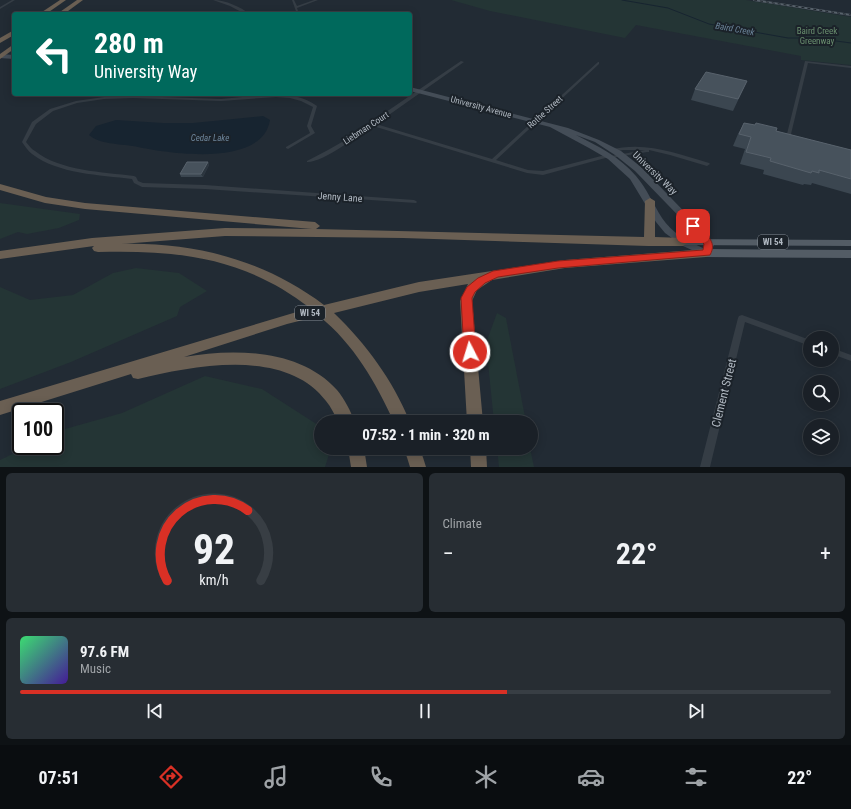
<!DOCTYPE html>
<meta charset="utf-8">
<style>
:root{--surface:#1a2027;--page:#272d33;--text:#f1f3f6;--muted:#9fa3a7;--line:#383e44;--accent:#d93025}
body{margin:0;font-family:"Roboto Condensed",sans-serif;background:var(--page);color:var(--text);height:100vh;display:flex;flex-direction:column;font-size:15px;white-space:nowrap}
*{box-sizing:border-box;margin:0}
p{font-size:13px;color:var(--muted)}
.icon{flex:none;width:22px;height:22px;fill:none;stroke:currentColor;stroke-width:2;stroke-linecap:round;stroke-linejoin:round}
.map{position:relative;height:467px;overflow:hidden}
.drawer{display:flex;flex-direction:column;gap:6px;padding:6px;background:#0e1215;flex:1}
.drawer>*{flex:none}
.top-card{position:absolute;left:12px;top:12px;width:400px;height:84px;border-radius:4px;box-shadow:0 2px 10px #0003,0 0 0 1px var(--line);background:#00695c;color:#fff;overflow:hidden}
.fabs{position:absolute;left:803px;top:331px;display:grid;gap:8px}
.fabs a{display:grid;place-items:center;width:36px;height:36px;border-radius:50%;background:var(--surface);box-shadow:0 2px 10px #0003,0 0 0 1px var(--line);font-size:20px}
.speed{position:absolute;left:12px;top:403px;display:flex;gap:8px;font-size:20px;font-weight:700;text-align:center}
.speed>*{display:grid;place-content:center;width:52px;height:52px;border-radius:50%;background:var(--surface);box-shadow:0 2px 10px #0003,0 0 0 1px var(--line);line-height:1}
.speed .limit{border:2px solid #111;border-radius:6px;background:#fff;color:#111}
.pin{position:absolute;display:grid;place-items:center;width:34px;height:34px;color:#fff;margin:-17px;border-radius:8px;box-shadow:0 2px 6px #0006}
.me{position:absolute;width:44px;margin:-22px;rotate:355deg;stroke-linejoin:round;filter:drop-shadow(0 0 3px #0008)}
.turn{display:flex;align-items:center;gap:14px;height:84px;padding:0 16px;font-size:18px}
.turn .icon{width:52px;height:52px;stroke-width:2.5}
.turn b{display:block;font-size:28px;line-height:34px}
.big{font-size:30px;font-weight:700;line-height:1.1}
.drawer .widget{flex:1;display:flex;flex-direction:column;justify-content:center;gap:6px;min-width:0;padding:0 14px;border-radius:6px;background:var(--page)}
.drawer .dial{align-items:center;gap:0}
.dial svg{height:104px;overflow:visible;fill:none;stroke:var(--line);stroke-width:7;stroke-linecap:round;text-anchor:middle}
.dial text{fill:var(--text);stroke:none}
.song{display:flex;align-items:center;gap:12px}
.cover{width:48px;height:48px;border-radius:6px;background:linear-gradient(135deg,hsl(140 70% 55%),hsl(260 70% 35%))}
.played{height:4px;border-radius:2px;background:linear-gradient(90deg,var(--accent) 60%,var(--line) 60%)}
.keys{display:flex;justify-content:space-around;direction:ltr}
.heat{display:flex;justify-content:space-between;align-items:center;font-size:22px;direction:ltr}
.drawer .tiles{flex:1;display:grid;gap:6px;grid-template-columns:1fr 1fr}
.widget:last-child{grid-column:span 2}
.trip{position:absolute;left:314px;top:415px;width:224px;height:40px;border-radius:20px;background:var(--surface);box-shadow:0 2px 10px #0003,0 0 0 1px var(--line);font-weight:700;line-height:40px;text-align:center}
.tabs{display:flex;height:64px;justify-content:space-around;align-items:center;background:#0a0d10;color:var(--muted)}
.tabs .icon{width:28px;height:28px}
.tabs .current{color:var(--accent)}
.tabs b{font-size:18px;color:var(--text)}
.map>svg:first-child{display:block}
.green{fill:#243535}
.water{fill:#172430}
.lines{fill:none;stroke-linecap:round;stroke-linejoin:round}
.stream{stroke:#172430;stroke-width:1}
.minor{fill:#353d45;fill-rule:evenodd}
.tertiary{fill:#353d45;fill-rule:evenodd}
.secondary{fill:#444d57;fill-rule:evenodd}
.primary{fill:#535c65;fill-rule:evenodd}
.motorway{fill:#6a5f53;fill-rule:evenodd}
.rail-casing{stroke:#58626b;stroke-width:2}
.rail{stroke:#1b2229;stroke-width:1;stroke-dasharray:3;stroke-linecap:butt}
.wall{fill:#3b4650}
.shaded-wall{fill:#2c363f}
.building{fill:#47525c;stroke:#58626c}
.route{fill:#d93025;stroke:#8d1f18}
.labels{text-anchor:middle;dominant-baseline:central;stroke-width:4;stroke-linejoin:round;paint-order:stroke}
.far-water-label{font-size:9px;font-style:italic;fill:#6d869c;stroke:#1b2229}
.far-park-label{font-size:9px;fill:#6a8f6f;stroke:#1b2229}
.far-street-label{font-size:9px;fill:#b0b8c1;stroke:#1b2229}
.shield{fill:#1b2229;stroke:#838b93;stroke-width:1}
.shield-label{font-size:9px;font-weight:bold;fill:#b0b8c1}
.street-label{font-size:10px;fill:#b0b8c1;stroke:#1b2229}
.near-street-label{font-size:12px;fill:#b0b8c1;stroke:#1b2229}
</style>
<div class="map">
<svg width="851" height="467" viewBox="0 0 851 467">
<rect width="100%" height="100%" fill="#222b34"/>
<g class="green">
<polygon points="451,0 746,0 851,17 851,65 801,60 801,56 636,25 625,38 490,11"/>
<polygon points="0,203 80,214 79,220 59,228 27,234 18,232 0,239"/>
<polygon points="136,268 179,273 207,291 180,307 177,316 71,362 0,389 0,287 30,300 73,295 113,273"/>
<polygon points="497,313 506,318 526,422 494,422 486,343"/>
<polygon points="205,376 262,389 321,427 321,448 331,448 325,467 0,467 0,460 29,446 55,446 55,434 65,429 122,413"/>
<polygon points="497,448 530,448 534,467 499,467"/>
</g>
<path class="water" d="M263 116 270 120C262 169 165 153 133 146 120 144 99 144 89 135L96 126 116 120 163 123H193Z"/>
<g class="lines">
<polyline class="stream" points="622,0 668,8 709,24 788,38 814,38 851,43"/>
<g class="minor">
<polygon points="12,0 15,0 0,9 0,7"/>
<polygon points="292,0 294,0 297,6 314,0 318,0 297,8 299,14 297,14"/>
<polygon points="246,11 247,13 239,14 239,13"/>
<path d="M461 61 464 62 376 124 492 159 598 62H599V64L496 160 528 170 543 171 609 154H611V156L645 150H623L611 152 609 151V150C646 141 674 153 709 163L710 164 707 166 670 155 649 150V152H647L611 158H609V157L543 175 527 173 373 126C359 135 322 163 307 162V161L328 150 342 142Z"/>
<polygon points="805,61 851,66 851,68 808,63 791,134 796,140 794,141 792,141 787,134"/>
<path d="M276 94C291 95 305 97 317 106L311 126 315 133 288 149 286 148V147L310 133 307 126 313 107 301 101 290 98 276 97 221 101 133 98 104 99 77 103 53 111 36 124 26 142C29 145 31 149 35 151 60 171 103 172 134 176L136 177 138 181 143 183 205 185 414 200 416 201 417 202 416 203 205 189 142 187 134 183 132 179C100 175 58 174 32 154 28 151 25 146 22 142L32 122 50 109 76 101 104 97 133 96 221 99Z"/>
<polygon points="742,315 810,340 810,346 745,322 710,467 700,467 738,318 739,316"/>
<polygon points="832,348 851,355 851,361 832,354"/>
</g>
<path class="tertiary" d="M213 0C226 0 240 7 250 14H245L230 6Z"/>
<g class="secondary">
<polygon points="0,54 14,55 14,59 0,58"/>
<path d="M410 87 568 128 599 140 621 151 641 167 704 232 714 245 709 255 706 256 703 255 683 246 665 233 656 222 630 179 608 159 589 148 550 127 410 91ZM576 135 595 142 615 155 635 171 698 236 704 245 703 248C687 241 672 233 662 218 653 204 647 189 636 176 620 157 598 146 576 135Z"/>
</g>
<g class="primary">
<polygon points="683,239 851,240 851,246 683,245 678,242"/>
<polygon points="706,249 851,250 851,258 706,257 701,253"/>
</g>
<g class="motorway">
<polygon points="60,0 66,0 46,14 39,14"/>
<polygon points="77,0 83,0 64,14 57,14"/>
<polygon points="14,30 14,35 0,43 0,38"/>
<polygon points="14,44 14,49 0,59 0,54"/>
<path d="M0 184 46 197 85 203 315 222 320 226 316 229 644 237 645 201 650 198 655 201V237L683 238 689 242 683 246H648L403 238 225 236 121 244C195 242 264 260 324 305L419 282 565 260 706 249 712 253 706 257 565 268 492 280 477 290 472 301 483 422H467L460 301 468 284 419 292 334 313C367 345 392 379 410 422H394C376 383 354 344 319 316L287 324 184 357C234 348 300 349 337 390 344 398 351 412 355 422H338C335 415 331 407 326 401 285 347 194 366 138 379L133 378 131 374 0 415V401L310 308C244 257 178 250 98 252L94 251 92 248 94 246 0 259V251L92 238 225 228 312 229 85 209 45 203 0 190Z"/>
<polygon points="348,448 364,448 367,467 351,467"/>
<polygon points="404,448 420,448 426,467 410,467"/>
<polygon points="470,448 486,448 487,467 471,467"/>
</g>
<g class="rail-casing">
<polyline id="rail" points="754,0 851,15"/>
</g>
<use href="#rail" class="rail"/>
</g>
<g class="wall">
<polygon points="747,81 733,111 691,100 695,89"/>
<polygon points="744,123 851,150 851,194 812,183 811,185 804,184 803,185 763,174 764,170 740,164 745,149 733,146 738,134"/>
<polygon points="208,162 209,165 203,177 181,177 180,174"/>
</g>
<polygon class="shaded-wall" points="208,162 209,165 203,177 201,174"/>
<g class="building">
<polygon points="706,72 747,81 738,99 695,89"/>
<polygon points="744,123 755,125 756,123 777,128 776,131 851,150 851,179 819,170 819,173 812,171 811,173 770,161 771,158 746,152 751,137 739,134"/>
<polygon points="187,162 208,162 201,174 180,174"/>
</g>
<path class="route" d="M693 223 696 224C705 234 718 241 710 255L558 268 498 277 485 283 475 292 472 298 476 352 474 356 470 357 466 356 464 352 461 298 467 287 478 278 493 271 558 261 703 250 704 244 688 226Z"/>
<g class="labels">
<g class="far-water-label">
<text transform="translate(735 29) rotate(10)">Baird Creek</text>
<text x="210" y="138">Cedar Lake</text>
</g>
<g class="far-park-label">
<text x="817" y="31">Baird Creek<tspan x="817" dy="10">Greenway</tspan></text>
</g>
<g class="far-street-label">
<text transform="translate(481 107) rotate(15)">University Avenue</text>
<text transform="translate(545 112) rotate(-42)">Rothe Street</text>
<text transform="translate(366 128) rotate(-33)">Liebman Court</text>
</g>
<g class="shield">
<rect x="758" y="235" width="30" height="14" rx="3"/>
<rect x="295" y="306" width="30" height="14" rx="3"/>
</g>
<g class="shield-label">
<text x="773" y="242">WI 54</text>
<text x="310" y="313">WI 54</text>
</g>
<g class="street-label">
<text transform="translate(655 173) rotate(44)">University Way</text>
<text transform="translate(340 197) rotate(4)">Jenny Lane</text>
</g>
<g class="near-street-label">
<text transform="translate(724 393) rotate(-76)">Clement Street</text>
</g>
</g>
</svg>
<div class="fabs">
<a><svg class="icon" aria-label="sound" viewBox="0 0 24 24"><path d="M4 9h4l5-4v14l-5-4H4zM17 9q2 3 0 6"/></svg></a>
<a><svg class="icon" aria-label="search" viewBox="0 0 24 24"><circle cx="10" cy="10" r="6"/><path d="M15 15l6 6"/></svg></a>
<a><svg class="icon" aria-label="layers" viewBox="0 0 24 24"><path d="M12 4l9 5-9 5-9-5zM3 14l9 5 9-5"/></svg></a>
</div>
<div class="speed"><div class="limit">100</div></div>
<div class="pin" style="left:693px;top:226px;background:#d93025"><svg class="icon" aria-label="arrive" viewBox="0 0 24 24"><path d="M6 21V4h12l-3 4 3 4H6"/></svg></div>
<svg class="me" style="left:470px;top:352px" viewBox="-20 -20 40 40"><circle r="17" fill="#d93025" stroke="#fff" stroke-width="3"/><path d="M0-11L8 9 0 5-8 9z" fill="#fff"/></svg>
<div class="trip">07:52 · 1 min · 320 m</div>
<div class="top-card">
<div class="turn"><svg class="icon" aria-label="left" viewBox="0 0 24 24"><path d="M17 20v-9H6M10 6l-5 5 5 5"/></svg><div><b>280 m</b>University Way</div></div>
</div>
</div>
<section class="drawer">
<div class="tiles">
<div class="widget dial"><svg viewBox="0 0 100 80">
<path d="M14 69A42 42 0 1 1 86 69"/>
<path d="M14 69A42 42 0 0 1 76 15" stroke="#d93025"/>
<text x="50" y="56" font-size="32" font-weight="700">92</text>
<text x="50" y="72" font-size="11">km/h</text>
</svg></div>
<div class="widget"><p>Climate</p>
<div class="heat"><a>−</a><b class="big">22°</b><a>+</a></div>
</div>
<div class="widget">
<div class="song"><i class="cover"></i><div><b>97.6 FM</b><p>Music</p></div></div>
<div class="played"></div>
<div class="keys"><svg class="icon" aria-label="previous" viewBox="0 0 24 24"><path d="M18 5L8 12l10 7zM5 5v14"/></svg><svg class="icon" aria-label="pause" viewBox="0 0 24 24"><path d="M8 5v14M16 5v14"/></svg><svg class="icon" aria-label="next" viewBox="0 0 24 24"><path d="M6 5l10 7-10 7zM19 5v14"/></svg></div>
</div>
</div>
</section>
<nav class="tabs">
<b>07:51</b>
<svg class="icon current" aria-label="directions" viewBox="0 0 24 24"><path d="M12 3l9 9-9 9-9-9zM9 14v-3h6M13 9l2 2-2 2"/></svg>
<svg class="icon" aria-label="music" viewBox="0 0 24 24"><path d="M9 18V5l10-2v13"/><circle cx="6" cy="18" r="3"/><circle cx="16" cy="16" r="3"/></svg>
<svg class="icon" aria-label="phone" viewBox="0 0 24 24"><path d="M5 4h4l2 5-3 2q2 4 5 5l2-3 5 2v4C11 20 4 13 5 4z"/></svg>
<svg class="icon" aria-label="climate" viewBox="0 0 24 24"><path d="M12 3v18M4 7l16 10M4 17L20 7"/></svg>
<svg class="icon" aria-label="car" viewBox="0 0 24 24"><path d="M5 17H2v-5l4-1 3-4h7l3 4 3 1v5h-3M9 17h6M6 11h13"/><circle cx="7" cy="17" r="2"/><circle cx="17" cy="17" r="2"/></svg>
<svg class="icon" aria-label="filters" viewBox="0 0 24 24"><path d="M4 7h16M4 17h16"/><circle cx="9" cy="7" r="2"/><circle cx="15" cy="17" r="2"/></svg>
<b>22°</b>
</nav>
